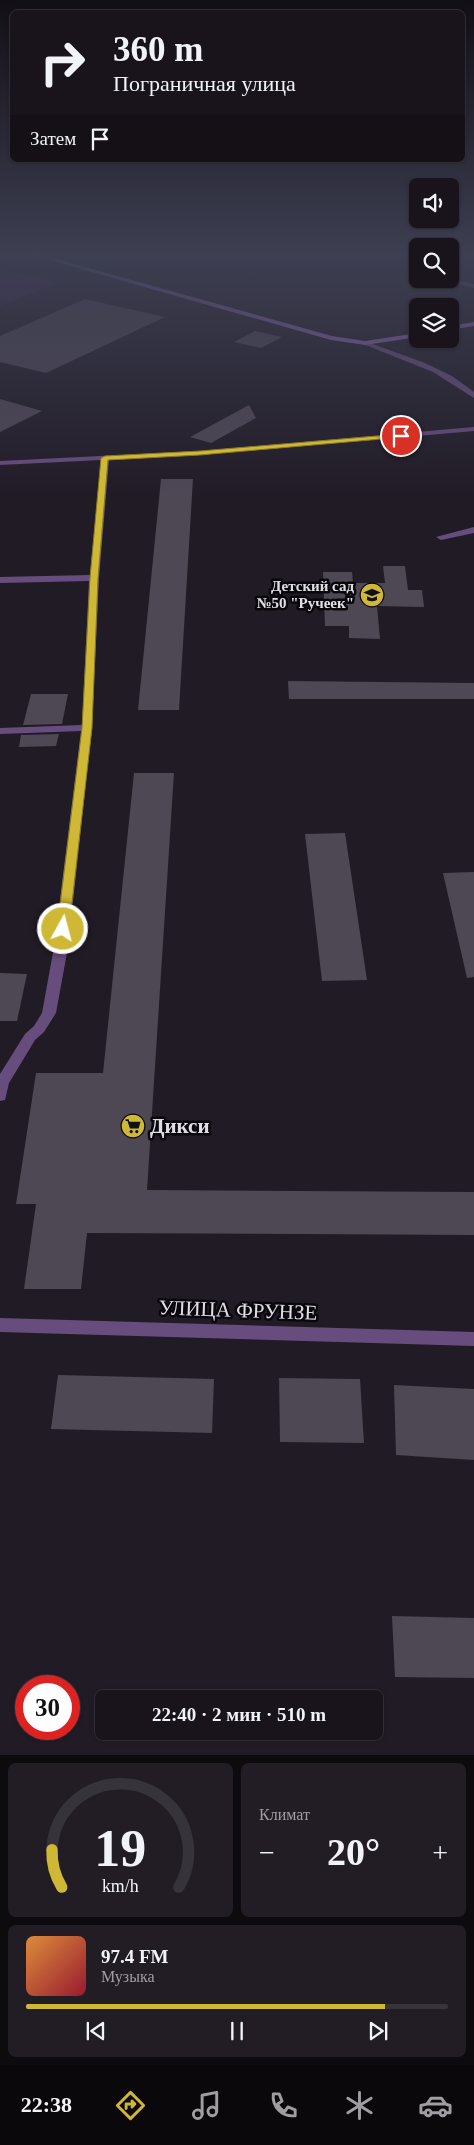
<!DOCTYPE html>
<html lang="ru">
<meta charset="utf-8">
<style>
:root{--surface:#19141c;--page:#221d25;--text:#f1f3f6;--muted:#9f9ea3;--line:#37333b;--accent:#d0b837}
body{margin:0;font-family:Georgia,serif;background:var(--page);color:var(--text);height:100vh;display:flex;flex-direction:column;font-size:19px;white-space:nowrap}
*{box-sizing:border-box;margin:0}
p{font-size:16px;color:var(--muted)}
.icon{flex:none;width:28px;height:28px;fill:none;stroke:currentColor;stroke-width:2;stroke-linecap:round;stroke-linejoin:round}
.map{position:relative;height:1755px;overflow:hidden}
.sheet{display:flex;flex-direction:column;gap:8px;padding:8px;background:#0e0b0f;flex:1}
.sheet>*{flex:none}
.banner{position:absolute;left:10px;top:10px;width:455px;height:152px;border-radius:8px;box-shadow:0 1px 4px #0004,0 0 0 1px var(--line);background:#19141c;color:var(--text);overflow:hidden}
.buttons{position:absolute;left:409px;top:178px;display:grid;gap:10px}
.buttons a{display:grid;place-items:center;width:50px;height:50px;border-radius:8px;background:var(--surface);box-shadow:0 1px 4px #0004,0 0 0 1px var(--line);font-size:25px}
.speed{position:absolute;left:15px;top:1675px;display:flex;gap:10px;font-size:25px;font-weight:700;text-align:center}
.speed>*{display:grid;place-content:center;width:65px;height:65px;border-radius:50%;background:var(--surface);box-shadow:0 1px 4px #0004,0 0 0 1px var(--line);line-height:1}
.speed .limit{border:8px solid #d22;background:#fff;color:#111}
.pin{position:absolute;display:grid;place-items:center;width:42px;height:42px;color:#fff;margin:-21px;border:2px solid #fff;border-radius:50%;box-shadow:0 1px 5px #0007}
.me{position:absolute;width:55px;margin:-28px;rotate:7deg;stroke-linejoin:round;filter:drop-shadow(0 0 4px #0008)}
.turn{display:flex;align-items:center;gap:18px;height:105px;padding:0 20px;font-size:22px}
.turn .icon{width:65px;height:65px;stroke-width:2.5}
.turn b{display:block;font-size:35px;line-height:42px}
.then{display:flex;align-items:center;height:48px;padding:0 20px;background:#0003;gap:10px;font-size:19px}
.big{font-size:38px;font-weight:700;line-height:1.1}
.sheet .widget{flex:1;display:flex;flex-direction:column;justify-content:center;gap:8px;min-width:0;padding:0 18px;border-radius:8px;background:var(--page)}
.sheet .dial{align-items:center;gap:0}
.dial svg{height:130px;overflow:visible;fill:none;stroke:var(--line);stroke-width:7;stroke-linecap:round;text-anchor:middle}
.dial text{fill:var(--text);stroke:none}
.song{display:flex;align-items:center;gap:15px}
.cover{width:60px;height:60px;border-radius:8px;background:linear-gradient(135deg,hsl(30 70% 55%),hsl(350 70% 35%))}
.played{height:5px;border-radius:2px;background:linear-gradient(90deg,var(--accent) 85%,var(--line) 85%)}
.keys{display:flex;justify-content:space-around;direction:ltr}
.heat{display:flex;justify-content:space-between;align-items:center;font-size:28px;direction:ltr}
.sheet .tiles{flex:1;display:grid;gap:8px;grid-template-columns:1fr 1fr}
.widget:last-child{grid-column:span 2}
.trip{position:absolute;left:95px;top:1690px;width:288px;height:50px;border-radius:8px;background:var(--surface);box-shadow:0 1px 4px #0004,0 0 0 1px var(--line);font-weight:700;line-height:50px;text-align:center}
.tabs{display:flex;height:80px;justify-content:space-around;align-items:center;background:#0a080b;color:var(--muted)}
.tabs .icon{width:35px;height:35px}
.tabs .on{color:var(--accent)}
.tabs b{font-size:22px;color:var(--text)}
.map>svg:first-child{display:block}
.green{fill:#3a1e4f}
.building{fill:#4e4754}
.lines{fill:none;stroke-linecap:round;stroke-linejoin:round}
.street{fill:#674d7d;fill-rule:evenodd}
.secondary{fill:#9066b3;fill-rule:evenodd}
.route{fill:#d0b837;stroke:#877824}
.labels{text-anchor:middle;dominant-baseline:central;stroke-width:5;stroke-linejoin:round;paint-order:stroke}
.far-poi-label{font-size:15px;font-weight:bold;fill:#e1dde5;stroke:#09070b;text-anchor:end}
.near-poi-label{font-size:21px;font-weight:bold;fill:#e1dde5;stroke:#09070b;text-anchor:start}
.near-street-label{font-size:21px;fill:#e1dde5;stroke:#09070b}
</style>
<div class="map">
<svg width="474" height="1755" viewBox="0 0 474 1755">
<rect width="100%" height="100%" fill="#211b26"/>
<g class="green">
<polygon points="450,251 474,251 474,272 450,269"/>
<polygon points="6,270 59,283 0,306 0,272"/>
</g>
<g class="building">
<polygon points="85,299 165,317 46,373 0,362 0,336"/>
<polygon points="255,331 282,337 261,348 234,342"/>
<polygon points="0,399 42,411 0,432"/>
<polygon points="249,405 256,418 211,443 190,437"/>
<polygon points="161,479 193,479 179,710 138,710"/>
<polygon points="383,566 405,566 408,590 422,590 424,607 377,606 380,639 349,638 349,626 325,626 323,572 352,572 353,583 385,583"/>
<polygon points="288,681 474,683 474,699 289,699"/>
<polygon points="31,694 68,694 62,724 23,725"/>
<polygon points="59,734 56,746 19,747 21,735"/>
<polygon points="134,773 174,773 147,1190 474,1192 474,1235 87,1233 81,1289 24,1289 36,1204 16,1204 36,1073 103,1073"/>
<polygon points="345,833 367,980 322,981 305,834"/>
<polygon points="474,872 474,977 467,978 443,873"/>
<polygon points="0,973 27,974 17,1021 0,1021"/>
<polygon points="58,1375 214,1379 212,1433 51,1429"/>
<polygon points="279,1378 360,1379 364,1443 280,1442"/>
<polygon points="394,1385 474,1389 474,1460 396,1455"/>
<polygon points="392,1616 474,1618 474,1678 395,1677"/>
</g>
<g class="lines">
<g class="street">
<polygon points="439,279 450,279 474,284 474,288"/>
<polygon points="363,342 367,342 425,363 452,376 474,392 474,398 433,372 363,344"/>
<polygon points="474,427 474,431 200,455 109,460 99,578 92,728 68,947 56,1013 44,1032 35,1040 9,1083 5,1100 0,1101 0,1074 25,1034 34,1026 42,1013 54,947 81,731 0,734 0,728 82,725 89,581 0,583 0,577 90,575 101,460 0,465 0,461 200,451"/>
<polygon points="474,527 474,533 441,540 436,537"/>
<polygon points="0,1318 474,1332 474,1346 0,1332"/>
</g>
<g class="secondary">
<polygon points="18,251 28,251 332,336 365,341 418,333 418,337 365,345 331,340"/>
<polygon points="474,322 474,326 450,330 450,326"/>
</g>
</g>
<linearGradient id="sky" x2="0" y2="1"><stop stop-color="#120f15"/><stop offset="0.51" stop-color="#3d3f52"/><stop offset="1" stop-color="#3d3f52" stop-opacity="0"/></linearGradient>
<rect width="474" height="497" fill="url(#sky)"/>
<polygon class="route" points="401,434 404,437 200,455 108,460 98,578 92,728 69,929 63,933 59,932 57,929 82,728 90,578 101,458 105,456 200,451"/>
<defs>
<g id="school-disc" transform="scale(1.25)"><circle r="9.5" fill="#d0b837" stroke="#09070b"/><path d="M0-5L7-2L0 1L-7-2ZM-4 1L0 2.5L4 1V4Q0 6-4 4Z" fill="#111"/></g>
<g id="supermarket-disc" transform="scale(1.25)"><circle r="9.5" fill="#d0b837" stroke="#09070b"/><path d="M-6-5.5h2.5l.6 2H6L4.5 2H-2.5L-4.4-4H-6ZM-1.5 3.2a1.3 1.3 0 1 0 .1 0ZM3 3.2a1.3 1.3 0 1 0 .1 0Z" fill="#111"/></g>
</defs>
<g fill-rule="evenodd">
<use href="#school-disc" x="372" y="595"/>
<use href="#supermarket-disc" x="133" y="1126"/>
</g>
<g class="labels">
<g class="far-poi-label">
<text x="354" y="586">Детский сад<tspan x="354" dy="17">№50 "Ручеек"</tspan></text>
</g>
<g class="near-poi-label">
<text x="150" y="1126">Дикси</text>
</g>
<g class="near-street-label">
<text transform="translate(238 1310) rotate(2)">УЛИЦА ФРУНЗЕ</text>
</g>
</g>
</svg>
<div class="buttons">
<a><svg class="icon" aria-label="sound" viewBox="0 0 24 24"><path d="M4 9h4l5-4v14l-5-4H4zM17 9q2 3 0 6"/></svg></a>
<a><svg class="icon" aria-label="search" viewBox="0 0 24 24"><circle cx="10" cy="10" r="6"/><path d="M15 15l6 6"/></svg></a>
<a><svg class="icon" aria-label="layers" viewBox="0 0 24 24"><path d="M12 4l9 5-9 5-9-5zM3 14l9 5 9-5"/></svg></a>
</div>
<div class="speed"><div class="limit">30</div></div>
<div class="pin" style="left:401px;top:436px;background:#d93025"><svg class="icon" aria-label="arrive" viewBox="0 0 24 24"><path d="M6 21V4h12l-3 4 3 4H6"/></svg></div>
<svg class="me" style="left:63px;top:929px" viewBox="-20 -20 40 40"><circle r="17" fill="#d0b837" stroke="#fff" stroke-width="3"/><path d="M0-11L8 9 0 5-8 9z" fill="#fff"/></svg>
<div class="trip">22:40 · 2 мин · 510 m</div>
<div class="banner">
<div class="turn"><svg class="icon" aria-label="right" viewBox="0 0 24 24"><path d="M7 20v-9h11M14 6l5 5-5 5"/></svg><div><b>360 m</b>Пограничная улица</div></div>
<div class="then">Затем<svg class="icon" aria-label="arrive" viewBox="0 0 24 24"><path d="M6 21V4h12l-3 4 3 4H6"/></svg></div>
</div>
</div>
<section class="sheet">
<div class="tiles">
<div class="widget dial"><svg viewBox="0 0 100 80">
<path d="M14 69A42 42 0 1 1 86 69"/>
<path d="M14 69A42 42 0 0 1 8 46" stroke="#d0b837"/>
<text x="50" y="56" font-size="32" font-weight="700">19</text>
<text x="50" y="72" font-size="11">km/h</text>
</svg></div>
<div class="widget"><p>Климат</p>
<div class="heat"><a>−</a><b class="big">20°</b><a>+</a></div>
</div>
<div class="widget">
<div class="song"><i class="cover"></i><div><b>97.4 FM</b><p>Музыка</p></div></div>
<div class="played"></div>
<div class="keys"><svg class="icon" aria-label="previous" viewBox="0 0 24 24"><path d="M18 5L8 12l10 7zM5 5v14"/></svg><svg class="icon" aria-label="pause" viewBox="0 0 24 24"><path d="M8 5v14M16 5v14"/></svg><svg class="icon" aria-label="next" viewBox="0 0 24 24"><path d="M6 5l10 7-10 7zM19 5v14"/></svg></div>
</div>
</div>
</section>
<nav class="tabs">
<b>22:38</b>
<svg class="icon on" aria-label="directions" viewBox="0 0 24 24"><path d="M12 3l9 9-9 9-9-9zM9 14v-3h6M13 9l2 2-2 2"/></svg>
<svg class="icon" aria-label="music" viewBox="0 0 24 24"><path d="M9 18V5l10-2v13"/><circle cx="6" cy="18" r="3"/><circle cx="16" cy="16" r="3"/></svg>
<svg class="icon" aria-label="phone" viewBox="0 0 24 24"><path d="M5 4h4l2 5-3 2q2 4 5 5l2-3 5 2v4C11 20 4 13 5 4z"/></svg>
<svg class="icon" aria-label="climate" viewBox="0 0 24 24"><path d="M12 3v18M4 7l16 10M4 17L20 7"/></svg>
<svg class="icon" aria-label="car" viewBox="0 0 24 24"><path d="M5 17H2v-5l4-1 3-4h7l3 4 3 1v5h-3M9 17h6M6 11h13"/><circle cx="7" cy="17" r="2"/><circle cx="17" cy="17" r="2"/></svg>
</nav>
